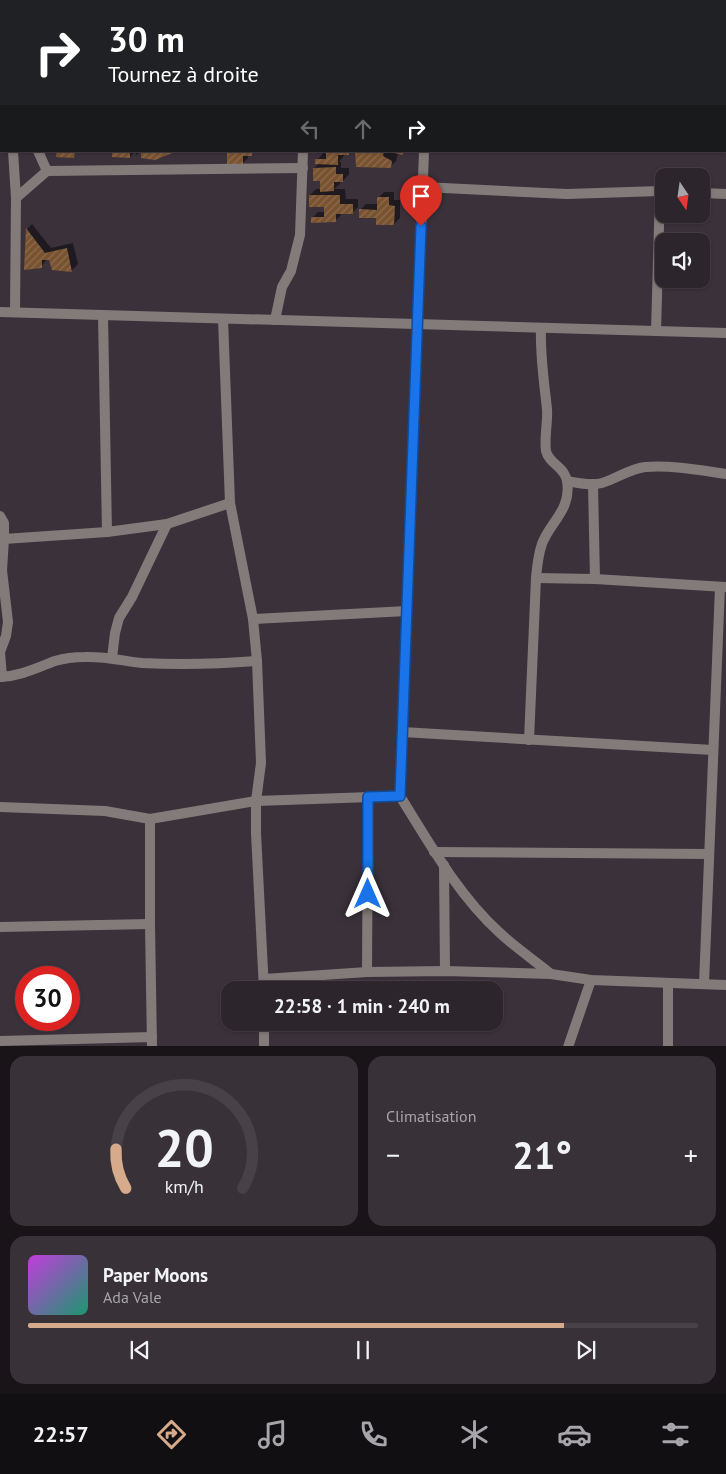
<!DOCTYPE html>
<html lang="fr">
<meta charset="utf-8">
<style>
:root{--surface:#2c252c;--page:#383138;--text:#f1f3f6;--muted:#a6a5a9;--line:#484248;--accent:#d6ab8b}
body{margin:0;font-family:"PT Sans",sans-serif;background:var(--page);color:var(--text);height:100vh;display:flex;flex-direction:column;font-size:19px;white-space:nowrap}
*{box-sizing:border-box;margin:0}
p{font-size:16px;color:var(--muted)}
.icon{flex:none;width:28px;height:28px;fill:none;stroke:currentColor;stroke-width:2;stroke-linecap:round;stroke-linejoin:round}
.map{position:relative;height:1046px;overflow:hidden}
.sheet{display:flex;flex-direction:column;gap:10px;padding:10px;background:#181418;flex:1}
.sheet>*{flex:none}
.hud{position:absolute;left:0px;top:0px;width:726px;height:152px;box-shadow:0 1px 4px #0004,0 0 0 1px var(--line);background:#202124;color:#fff;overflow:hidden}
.needle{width:32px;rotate:167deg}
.tools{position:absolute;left:655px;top:168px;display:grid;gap:10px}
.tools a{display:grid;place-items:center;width:55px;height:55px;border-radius:10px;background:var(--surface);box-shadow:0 1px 4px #0004,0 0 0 1px var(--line);font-size:25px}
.speed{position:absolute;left:15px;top:966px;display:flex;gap:10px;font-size:25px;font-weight:700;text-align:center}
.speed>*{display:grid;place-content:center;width:65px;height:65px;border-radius:50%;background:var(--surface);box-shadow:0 1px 4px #0004,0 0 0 1px var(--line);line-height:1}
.speed .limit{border:8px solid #d22;background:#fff;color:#111}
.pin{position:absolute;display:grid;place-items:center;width:42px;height:42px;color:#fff;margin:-51px -21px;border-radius:50% 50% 50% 0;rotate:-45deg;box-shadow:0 0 5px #0007}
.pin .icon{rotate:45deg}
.me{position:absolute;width:55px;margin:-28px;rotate:0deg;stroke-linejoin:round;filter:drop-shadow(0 0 4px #0008)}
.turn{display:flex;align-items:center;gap:18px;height:105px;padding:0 25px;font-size:22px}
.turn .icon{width:65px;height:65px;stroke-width:2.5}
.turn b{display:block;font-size:35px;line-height:42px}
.lanes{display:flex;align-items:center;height:48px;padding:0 25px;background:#0003;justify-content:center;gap:25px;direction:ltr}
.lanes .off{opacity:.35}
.big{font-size:38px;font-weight:700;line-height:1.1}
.sheet .card{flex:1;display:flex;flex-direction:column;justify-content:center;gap:8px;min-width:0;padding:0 18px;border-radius:15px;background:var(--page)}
.sheet .dial{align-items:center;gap:0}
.dial svg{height:130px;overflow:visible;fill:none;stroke:var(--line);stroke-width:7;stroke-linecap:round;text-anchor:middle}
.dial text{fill:var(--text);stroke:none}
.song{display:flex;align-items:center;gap:15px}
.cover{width:60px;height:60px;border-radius:8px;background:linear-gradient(135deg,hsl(290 70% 55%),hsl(160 70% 35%))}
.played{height:5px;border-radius:2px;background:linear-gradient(90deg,var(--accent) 80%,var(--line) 80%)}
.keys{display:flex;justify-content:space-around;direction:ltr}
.heat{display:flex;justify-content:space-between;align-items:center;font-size:28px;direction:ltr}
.sheet .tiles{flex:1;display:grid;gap:10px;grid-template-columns:1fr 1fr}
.card:last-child{grid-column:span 2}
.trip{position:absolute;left:221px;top:981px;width:282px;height:50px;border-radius:15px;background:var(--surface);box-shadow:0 1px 4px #0004,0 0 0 1px var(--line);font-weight:700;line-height:50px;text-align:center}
.tabs{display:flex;height:80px;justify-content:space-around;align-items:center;background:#120f12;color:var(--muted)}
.tabs .icon{width:35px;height:35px}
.tabs .current{color:var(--accent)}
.tabs b{font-size:22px;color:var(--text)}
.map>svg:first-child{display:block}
.shadow{fill:#0007}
.building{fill:url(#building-hatch)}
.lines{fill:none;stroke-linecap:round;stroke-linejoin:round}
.street{stroke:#837b7a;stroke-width:10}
.route-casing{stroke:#114b97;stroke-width:12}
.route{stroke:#1a73e8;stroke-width:9}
</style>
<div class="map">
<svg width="726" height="1047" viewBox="0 0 726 1047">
<defs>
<pattern id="building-hatch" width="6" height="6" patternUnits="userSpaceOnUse" patternTransform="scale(1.25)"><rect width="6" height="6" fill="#795331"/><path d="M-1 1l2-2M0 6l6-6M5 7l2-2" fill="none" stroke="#8c6c4f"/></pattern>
</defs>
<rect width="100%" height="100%" fill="#3b313b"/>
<g class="shadow">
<polygon points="252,0 251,1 224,1 225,0"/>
<polygon points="263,0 297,0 296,1"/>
<polygon points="114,151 135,151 130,157"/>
<polygon points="136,151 141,151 136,155"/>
<polygon points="228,151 254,151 251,154 248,154 248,158 242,164"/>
<polygon points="325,151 351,151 349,154 344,154 343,157 339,162 341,162 341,168 349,168 349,174 343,181 340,181 340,184 334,189 345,189 346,199 358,199 358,207 352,213 341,213 341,215 335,221 312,218 318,212 325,212 325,206 310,195 316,189 321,189 321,180 314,168 320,163 317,160"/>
<polygon points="356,151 405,151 403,154 398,153 396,161 390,167"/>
<polygon points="384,192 394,192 394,200 400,200 400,218 394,224 360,210 366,204 378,204 378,198"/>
<polygon points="32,224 51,248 73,243 78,264 72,270 53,268 50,258 47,259 41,267 25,269 27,229"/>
</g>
<g class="building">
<polygon points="57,151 75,151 74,158 56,157"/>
<polygon points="112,151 130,151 130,158 112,157"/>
<polygon points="141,151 177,151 155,160 141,158"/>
<polygon points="227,151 252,151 252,156 243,156 243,166 227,166"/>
<polygon points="326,151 349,151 349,155 338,155 338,165 315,164 315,159 326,159"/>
<polygon points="355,151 384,151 383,156 392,161 391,168 356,167"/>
<polygon points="385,151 404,151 403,155"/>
<polygon points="336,167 336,174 343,174 343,182 334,182 334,191 320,192 320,181 313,181 313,168"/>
<polygon points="309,195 340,195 340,204 353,204 353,214 336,214 336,222 311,223 311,217 324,217 324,207 309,207"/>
<polygon points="377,197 389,197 389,205 395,206 394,225 376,225 376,218 359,218 359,209 377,210"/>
<polygon points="26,228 45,253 67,248 72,272 52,270 49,260 42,260 42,268 24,270"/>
</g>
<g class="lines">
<g class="street">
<polyline points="9,0 9,1"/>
<polyline points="429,1 429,0"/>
<polyline points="0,64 1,63"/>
<polyline points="725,84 726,84"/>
<polyline points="0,118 1,119"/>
<polyline points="13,151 16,198 15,312"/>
<polyline points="38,151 47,171"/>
<path d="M424 151 400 796C429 843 459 896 500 933 516 948 534 960 551 974"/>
<polyline points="423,187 567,194 660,191"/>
<polyline points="701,193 726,194"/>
<polyline points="16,198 47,171 303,168"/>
<polyline points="0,312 726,333"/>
<polyline points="103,315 107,532"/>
<polyline points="223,319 230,503 253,619 257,661 261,763 256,801 256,833 264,990"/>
<polyline points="275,320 282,287 291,271 300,235 303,151"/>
<polyline points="656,331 660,191 664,191"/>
<path d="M567 481C578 483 591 486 602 483 616 479 629 469 645 467 672 465 699 470 726 474"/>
<polyline points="593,485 595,579"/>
<polyline points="0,516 4,523 4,539"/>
<polyline points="536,578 595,579 725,587"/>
<polyline points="253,619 407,611"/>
<polyline points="112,658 115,633 119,618 132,597 167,524"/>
<path d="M0 677C21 676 36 668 55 661 65 658 75 657 85 657 105 656 123 661 142 663 181 665 219 664 257 661"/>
<polyline points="2,677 0,652 6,636 8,622 2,570 4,539 107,532 167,524 230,503"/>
<polyline points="402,732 713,750"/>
<path d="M529 740 536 578C537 567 538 555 542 544 549 523 572 510 567 481 565 467 549 464 546 451 544 438 548 422 547 409 544 381 540 356 541 328"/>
<polyline points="0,807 105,811 150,819 256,801 400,796"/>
<polyline points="150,819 150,924 152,1047"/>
<polyline points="434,852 709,854"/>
<polyline points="444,865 445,971"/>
<polyline points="0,927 150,924"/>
<polyline points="367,972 368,797"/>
<polyline points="264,979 367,972 445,971 551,974 591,980 726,985"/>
<polyline points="704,984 720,587"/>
<polyline points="0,1041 152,1037"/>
<polyline points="264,1047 264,1022"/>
<polyline points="568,1047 591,980"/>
<polyline points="668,1047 668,983"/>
</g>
</g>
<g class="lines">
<g class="route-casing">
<polyline id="route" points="368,894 368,797 400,796 421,226"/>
</g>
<use href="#route" class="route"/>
</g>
</svg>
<div class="tools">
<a><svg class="needle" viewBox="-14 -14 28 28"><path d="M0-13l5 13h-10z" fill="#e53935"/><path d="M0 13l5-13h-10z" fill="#a6a5a9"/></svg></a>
<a><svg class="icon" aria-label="sound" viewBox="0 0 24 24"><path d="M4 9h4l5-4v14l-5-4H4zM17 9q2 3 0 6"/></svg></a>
</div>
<div class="speed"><div class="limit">30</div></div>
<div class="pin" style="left:421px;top:226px;background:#d93025"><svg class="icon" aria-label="arrive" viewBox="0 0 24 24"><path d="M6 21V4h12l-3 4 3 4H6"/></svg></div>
<svg class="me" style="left:368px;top:894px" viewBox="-20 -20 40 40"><path d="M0-17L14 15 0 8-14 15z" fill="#1a73e8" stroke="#fff" stroke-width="4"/></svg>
<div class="trip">22:58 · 1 min · 240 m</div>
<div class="hud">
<div class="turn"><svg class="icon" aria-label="right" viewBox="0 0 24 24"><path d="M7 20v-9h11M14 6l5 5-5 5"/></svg><div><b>30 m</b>Tournez à droite</div></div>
<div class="lanes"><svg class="icon off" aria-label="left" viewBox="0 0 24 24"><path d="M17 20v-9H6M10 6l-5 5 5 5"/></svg><svg class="icon off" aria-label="ahead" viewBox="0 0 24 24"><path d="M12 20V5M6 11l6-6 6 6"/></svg><svg class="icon" aria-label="right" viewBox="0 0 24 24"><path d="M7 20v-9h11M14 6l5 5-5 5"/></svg></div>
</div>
</div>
<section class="sheet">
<div class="tiles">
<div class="card dial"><svg viewBox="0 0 100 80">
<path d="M14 69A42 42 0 1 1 86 69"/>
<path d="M14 69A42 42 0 0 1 8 45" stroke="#d6ab8b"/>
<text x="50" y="56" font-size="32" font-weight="700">20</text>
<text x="50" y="72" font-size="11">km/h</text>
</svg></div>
<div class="card"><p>Climatisation</p>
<div class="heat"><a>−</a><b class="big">21°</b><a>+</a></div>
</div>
<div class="card">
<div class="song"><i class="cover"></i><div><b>Paper Moons</b><p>Ada Vale</p></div></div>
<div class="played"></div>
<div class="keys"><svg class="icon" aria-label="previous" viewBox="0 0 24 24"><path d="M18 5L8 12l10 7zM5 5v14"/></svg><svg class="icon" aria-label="pause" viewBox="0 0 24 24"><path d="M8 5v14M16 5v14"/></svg><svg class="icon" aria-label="next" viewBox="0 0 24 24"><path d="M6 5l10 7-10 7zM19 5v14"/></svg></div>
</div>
</div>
</section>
<nav class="tabs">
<b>22:57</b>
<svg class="icon current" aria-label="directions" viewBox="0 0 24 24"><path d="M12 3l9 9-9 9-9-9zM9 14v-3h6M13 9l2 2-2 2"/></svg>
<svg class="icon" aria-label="music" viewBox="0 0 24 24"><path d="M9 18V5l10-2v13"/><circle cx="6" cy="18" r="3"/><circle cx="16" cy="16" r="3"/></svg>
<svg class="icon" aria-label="phone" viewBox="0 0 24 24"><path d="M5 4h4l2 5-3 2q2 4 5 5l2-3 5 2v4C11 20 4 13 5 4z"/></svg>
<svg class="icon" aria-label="climate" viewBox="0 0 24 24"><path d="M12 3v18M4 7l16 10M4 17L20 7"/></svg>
<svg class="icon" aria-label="car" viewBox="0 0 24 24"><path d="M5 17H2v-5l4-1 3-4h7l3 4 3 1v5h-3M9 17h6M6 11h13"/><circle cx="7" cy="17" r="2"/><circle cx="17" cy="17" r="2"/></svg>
<svg class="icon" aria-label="filters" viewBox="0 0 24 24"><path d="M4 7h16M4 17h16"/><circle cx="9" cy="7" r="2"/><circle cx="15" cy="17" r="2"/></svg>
</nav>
